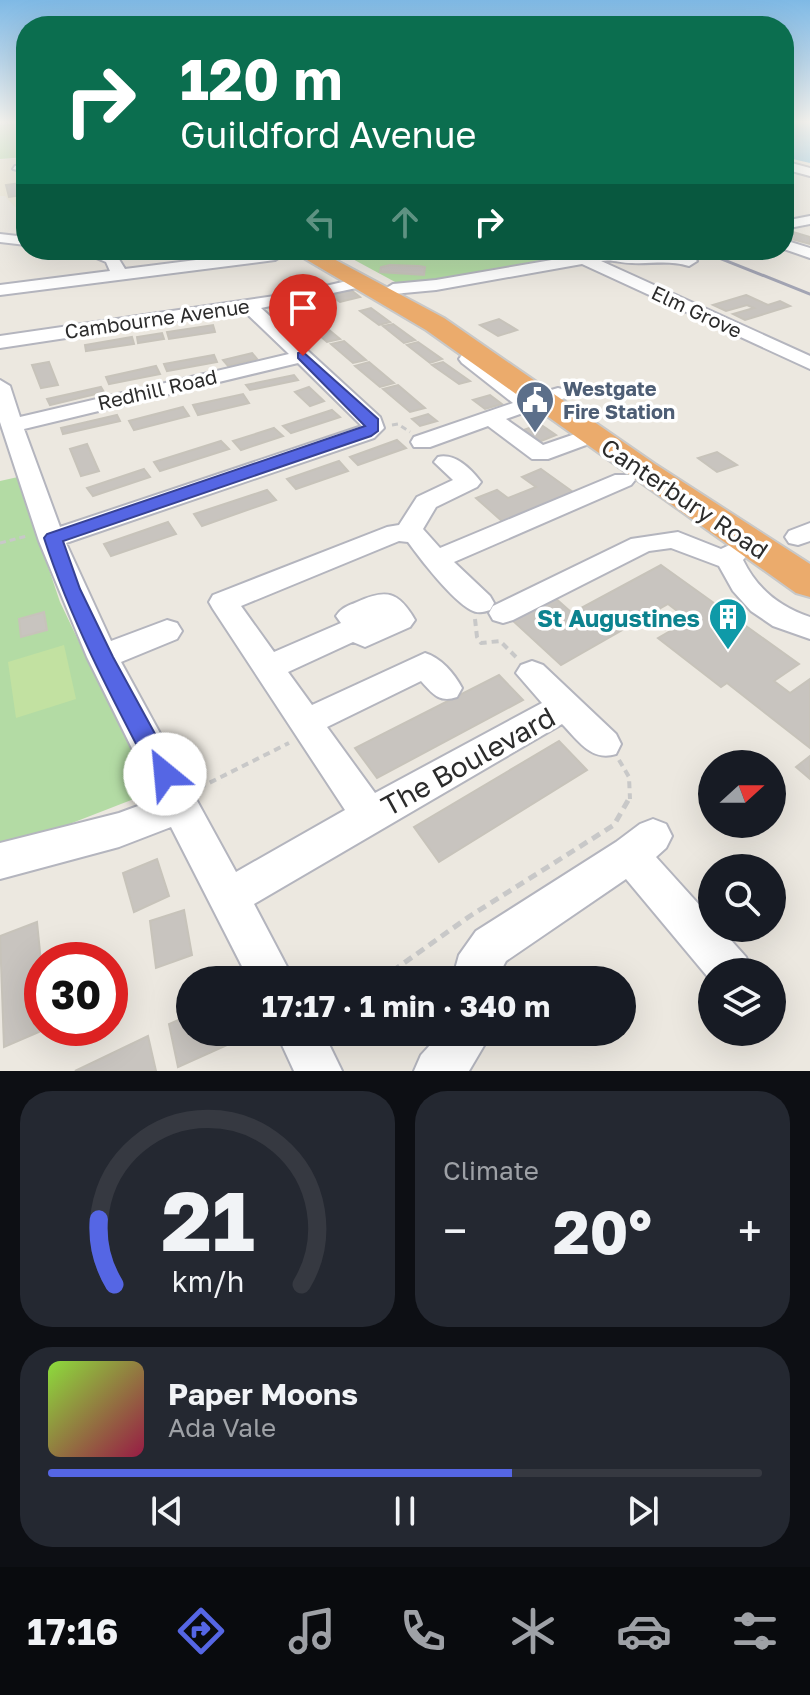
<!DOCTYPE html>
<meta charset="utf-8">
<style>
:root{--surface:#171b24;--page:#242831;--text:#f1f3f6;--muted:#9ea1a6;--line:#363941;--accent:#5566e4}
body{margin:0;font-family:"Golos Text",sans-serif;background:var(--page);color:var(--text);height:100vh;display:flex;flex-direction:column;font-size:30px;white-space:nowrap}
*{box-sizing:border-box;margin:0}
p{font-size:26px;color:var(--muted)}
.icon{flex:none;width:44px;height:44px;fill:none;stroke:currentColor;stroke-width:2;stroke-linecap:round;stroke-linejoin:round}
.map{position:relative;height:1071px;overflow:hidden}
.side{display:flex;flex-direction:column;gap:20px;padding:20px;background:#0d0f14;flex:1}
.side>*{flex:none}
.hud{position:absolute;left:16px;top:16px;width:778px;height:244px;border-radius:32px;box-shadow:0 8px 32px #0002;background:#0b6e4f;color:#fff;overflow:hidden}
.needle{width:52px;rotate:69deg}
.buttons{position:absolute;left:698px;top:750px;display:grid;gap:16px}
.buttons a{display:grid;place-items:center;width:88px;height:88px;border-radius:50%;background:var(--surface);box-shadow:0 8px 32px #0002;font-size:40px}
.speed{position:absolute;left:24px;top:942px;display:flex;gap:16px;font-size:40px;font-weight:700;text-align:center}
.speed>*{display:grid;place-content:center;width:104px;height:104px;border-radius:50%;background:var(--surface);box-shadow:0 8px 32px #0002;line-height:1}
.speed .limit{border:12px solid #d22;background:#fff;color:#111}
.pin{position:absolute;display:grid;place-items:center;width:68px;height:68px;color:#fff;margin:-82px -34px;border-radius:50% 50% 50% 0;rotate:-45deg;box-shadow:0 0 8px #0007}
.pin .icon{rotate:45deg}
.me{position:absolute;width:88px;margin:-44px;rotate:332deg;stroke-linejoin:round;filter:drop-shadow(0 0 6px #0008)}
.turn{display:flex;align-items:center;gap:28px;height:168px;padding:0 32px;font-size:36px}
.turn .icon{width:104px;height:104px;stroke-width:2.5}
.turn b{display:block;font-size:56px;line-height:68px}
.lanes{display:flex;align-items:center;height:76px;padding:0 32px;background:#0003;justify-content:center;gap:40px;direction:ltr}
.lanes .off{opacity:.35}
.big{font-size:60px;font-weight:700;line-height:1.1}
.side .widget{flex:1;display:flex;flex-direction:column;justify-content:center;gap:12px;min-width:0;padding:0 28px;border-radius:32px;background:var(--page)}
.side .dial{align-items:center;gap:0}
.dial svg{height:208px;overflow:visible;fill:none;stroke:var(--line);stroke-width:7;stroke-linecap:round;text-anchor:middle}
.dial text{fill:var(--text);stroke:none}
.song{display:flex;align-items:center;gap:24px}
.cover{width:96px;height:96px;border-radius:12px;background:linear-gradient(135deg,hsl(90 70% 55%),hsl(340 70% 35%))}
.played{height:8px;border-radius:4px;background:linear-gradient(90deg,var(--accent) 65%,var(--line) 65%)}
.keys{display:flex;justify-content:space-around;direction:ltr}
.heat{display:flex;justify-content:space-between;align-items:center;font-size:44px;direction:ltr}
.side .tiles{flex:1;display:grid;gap:20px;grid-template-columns:1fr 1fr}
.widget:last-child{grid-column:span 2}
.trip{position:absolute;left:176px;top:966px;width:460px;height:80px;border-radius:40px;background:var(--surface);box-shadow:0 8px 32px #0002;font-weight:700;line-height:80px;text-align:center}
.tabs{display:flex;height:128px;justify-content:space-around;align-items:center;background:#090b0e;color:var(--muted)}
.tabs .icon{width:56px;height:56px}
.tabs .current{color:var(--accent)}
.tabs b{font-size:36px;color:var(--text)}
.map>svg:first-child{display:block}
.education{fill:#ebe5d2}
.green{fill:#b3dba4}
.pitch{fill:#c2e1a1}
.water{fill:#81c1e0}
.building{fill:#c8c4bf;stroke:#c7c3ba;stroke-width:2}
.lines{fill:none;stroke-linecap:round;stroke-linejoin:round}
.minor-casing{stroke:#b4b5be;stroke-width:4}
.highway-casing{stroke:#c8c8c8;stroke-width:4}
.path-far3{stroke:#c8c8c8;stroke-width:2;stroke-dasharray:3 2;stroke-linecap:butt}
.path-far2{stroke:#c8c8c8;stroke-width:3;stroke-dasharray:6 4;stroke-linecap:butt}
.path-far1{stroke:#c8c8c8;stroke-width:4;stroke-dasharray:7 5;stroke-linecap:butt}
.path{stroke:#c8c8c8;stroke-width:5;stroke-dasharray:9 6;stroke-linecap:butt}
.minor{fill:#fff;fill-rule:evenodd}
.highway{fill:#ebab6c;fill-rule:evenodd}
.rail{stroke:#a3a5b4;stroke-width:3}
.route{fill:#5566e4;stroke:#374294;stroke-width:2}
.labels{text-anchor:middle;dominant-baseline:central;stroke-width:7;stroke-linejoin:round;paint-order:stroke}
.far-street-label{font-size:20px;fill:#2c2c2c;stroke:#fff}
.far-service-label{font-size:20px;font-weight:bold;fill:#4e5e75;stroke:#fff;text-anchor:start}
.street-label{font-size:24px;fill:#2c2c2c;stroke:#fff}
.culture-label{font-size:24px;font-weight:bold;fill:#0d838f;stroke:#fff;text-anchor:end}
.near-street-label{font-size:28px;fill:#2c2c2c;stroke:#fff}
</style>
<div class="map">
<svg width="810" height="1071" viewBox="0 0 810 1071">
<rect width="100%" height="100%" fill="#ece8e0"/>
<polygon class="education" points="25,158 26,205 15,207 5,196 0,196 0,160"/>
<g class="green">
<polygon points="26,122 26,157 0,159 0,125"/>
<polygon points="336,250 619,250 415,285 397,283"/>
<polygon points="18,477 60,602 104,694 157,790 0,851 0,481"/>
</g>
<polygon class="pitch" points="64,645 76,699 16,718 8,662"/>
<polygon class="water" points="784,121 810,121 810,163 784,157"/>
<g class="building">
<polygon points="20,183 24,195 9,197 6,185"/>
<polygon points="793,232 810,237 810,244 784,237"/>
<polygon points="390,265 419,266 425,267 424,275 380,272 381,267"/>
<polygon points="351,290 360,297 340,302 330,295"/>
<polygon points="746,295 768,305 780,301 790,306 745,320 733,314 754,308 747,305 726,311 713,305"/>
<polygon points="371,308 390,322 379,325 360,311"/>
<polygon points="499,319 517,330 498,336 480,325"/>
<polygon points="317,320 340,339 327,342 305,323"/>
<polygon points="393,324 415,340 404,343 383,326"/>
<polygon points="213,325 215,332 169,339 167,332"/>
<polygon points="162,333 164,339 138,343 137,337"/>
<polygon points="132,337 134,344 86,351 85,345"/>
<polygon points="344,341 366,360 353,363 331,344"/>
<polygon points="418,342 442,359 430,363 407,345"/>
<polygon points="252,353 257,359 228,366 223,360"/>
<polygon points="214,355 217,362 167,371 164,364"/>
<polygon points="49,362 58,385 41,388 32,365"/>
<polygon points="369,362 394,383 380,387 355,366"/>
<polygon points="443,362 470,381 459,384 432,365"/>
<polygon points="156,366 160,374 109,384 106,377"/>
<polygon points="294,375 298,380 250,390 246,385"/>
<polygon points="398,385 425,408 410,412 383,389"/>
<polygon points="101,387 104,392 50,405 47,399"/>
<polygon points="309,387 324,401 310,406 295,392"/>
<polygon points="243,394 249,403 198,415 193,405"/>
<polygon points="490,395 502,404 485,409 473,400"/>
<polygon points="183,407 189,416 134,430 129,421"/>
<polygon points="332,410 340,417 291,433 283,426"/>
<polygon points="428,414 437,421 420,426 412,419"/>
<polygon points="117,415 120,421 63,434 61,428"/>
<polygon points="540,424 556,435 531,445 515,433"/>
<polygon points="274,428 283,436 241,450 233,441"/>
<polygon points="397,440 406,448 358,465 350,457"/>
<polygon points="221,441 229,449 160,471 154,462"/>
<polygon points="87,444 99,471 81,476 70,449"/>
<polygon points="717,452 737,465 717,472 698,458"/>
<polygon points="339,461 348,471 296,489 287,479"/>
<polygon points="144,469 150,477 93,496 87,488"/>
<polygon points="541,469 573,492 503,522 476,498 497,490 508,498 536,487 522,477"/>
<polygon points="267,490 276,500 202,526 194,514"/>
<polygon points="168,522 176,534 111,556 104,544"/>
<polygon points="661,565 799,664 774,681 790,693 810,679 810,748 727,683 721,687 658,638 689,620 668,604 561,665 511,619 554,597 572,613"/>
<polygon points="44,612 47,630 21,637 19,619"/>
<polygon points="499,675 523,700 377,778 355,748"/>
<polygon points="559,741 587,770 439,862 414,827"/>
<polygon points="810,756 810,779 796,767"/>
<polygon points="157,859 169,896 134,912 123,873"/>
<polygon points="184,910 192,955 156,968 150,921"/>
<polygon points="37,922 42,972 42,1028 48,1028 4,1047 0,936"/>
<polygon points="190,1015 190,1032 232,1032 234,1042 178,1067 169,1024"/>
<polygon points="148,1036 156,1071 75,1071"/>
</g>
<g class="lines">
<g class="minor-casing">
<g id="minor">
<polygon points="784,161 810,168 810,176 784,169"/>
<polygon points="26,164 26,172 13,169 15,166"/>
<polygon points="810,216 810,224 784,229 784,221"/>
<polygon points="0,234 26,237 26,245 0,242"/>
<polygon points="784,240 810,248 810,258 784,249"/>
<polygon points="77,250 100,250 117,256 125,269 275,250 283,255 275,260 0,295 0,285 110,271 106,262"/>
<path d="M610 250H644L637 254 669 252 694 258 697 261 689 266C669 260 652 264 632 263 619 263 613 259 601 261L810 356V369L582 264 436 290 393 294 385 289 393 284 436 280Z"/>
<path d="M360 278 366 280V286L261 308 380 417 384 428 374 438 66 543 111 641 167 620 177 623 182 631 177 639 121 662 236 872 345 810 213 609 209 602 213 595 387 527 399 525 417 497 453 480 434 462 438 457C455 453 471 469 481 482L477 487 436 507 423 529 440 548 615 475H631L635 480 631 485 454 562 490 596 494 603 490 610C484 612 478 614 471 610 452 600 421 560 408 542L399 541 241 606 274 652 341 623 336 616C342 607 348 606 357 602 386 589 398 591 415 620L410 627 365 647 353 642 288 672 312 705 425 653C441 658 454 673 462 688L457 697C439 703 433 694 421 681L327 727 375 793 542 703 516 673 521 665 532 661 543 665 616 734 621 744 616 754C591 762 578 740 562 724L254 904 294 980H249L171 827 119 847 0 879V843L119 813 157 799 87 657 39 541 0 422V380L10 386 20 417 289 354 244 311 0 348V336L295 293ZM298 363 362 426 60 527 24 429Z"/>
<polygon points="469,353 476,355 531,396 558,388 565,390 568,394 565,398 506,419 543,445 578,433 586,435 589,440 586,445 548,459 532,459 488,426 430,447 414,447 411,442 414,437 513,403 462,363 459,359 462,355"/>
<polygon points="810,523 810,541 798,545 789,543 785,537 789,531"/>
<path d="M678 532 721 549 738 541 747 544 751 550 743 560C757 589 780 607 810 617V639L773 626 751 611 733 591 719 566 671 548 649 551 513 620 503 623 493 620 489 613 493 606 631 539Z"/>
<polygon points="653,819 666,824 672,836 666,848 656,857 712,919 712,928 720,928 746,957 752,972 712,972 712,982 626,879 506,961 496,980 452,980 459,955 476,931 616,842 640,824"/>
<polygon points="276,1032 323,1032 342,1071 294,1071"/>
<polygon points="442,1032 492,1032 469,1071 414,1071 421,1055"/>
</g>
</g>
<g class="highway-casing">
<polygon id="highway" points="290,250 317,250 444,318 655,464 810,564 810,597 796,593 426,330"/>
</g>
<polyline class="path-far3" points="0,124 26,121"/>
<g class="path-far2">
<polyline points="392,425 398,424 410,432"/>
<polyline points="0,543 27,536"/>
</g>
<g class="path-far1">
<polyline points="475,619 477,637 481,643 500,641 517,658"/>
<polyline points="619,760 629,777 630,799"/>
<polyline points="199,788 289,743"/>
</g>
<polyline class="path" points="380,980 470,916 614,825 630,797"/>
<use href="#minor" class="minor"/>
<use href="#highway" class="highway"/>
<polyline class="rail" points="699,250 810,294"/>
</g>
<linearGradient id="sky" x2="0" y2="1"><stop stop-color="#7fb9e5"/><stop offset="0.45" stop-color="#f6f5f1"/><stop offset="1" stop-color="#f6f5f1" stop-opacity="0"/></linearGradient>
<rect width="810" height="271" fill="url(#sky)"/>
<path class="route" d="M303 352 378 419V431L371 436 63 541 80 589 113 657 177 774 174 782 165 785 156 782C114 702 72 624 44 538L47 534 365 426 298 358V353Z"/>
<defs>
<g id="civic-pin" transform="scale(2)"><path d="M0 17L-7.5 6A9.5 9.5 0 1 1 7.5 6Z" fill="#5c6f8a" stroke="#fff"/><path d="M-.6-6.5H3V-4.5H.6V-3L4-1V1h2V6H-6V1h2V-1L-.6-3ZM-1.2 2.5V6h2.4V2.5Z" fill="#fff"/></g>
<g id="building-pin" transform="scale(2)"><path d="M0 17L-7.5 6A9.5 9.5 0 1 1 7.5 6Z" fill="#0f9aa8" stroke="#fff"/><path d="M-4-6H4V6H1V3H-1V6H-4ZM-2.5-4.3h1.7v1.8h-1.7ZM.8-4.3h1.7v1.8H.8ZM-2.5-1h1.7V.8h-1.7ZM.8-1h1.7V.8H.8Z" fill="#fff"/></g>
</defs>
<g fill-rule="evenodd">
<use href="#civic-pin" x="535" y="400"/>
<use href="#building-pin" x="728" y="617"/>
</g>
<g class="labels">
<g class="far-street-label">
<text transform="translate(697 311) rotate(25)">Elm Grove</text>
<text transform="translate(157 318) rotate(-8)">Cambourne Avenue</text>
<text transform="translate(157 389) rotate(-13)">Redhill Road</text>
</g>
<g class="far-service-label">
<text x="563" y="388">Westgate<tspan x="563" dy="23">Fire Station</tspan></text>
</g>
<g class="street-label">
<text transform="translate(685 498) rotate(34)">Canterbury Road</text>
</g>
<g class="culture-label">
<text x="700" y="617">St Augustines</text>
</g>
<g class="near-street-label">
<text transform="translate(468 761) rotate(-29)">The Boulevard</text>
</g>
</g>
</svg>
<div class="buttons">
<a><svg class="needle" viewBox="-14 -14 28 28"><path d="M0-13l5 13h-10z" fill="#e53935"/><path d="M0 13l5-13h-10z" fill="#9ea1a6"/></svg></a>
<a><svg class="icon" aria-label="search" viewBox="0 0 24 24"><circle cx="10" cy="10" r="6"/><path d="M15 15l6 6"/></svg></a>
<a><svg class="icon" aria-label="layers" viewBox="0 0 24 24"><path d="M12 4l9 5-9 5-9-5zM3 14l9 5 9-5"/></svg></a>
</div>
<div class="speed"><div class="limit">30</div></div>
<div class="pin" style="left:303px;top:356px;background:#d93025"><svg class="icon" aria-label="arrive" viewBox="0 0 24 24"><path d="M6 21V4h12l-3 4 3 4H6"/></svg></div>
<svg class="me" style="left:165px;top:774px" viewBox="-20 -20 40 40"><circle r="19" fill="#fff"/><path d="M0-13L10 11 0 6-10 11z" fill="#5566e4"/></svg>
<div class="trip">17:17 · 1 min · 340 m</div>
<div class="hud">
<div class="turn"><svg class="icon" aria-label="right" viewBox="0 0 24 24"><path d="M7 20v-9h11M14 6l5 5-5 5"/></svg><div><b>120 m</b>Guildford Avenue</div></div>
<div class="lanes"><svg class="icon off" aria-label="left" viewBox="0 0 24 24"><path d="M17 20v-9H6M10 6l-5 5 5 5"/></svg><svg class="icon off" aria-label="ahead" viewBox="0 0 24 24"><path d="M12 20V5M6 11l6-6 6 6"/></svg><svg class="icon" aria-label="right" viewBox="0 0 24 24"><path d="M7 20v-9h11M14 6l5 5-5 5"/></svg></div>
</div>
</div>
<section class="side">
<div class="tiles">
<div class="widget dial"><svg viewBox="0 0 100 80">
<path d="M14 69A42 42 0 1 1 86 69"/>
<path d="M14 69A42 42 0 0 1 8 44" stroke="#5566e4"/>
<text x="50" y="56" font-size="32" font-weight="700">21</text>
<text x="50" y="72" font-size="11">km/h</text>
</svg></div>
<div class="widget"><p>Climate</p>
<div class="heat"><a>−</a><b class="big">20°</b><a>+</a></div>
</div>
<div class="widget">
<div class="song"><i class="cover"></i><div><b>Paper Moons</b><p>Ada Vale</p></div></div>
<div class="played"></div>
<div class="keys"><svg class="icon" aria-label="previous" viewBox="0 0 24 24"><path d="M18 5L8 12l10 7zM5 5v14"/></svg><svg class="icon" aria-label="pause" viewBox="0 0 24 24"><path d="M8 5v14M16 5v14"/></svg><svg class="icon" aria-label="next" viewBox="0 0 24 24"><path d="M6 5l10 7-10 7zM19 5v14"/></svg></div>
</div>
</div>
</section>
<nav class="tabs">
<b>17:16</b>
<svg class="icon current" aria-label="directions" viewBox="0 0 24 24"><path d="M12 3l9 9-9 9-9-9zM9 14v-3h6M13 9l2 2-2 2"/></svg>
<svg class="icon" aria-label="music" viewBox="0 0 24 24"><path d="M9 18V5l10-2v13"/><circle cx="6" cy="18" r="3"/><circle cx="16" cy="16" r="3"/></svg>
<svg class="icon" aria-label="phone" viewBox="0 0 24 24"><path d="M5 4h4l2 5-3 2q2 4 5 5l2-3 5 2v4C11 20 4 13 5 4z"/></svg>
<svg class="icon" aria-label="climate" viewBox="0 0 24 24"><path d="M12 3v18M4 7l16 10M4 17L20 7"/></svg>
<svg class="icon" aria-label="car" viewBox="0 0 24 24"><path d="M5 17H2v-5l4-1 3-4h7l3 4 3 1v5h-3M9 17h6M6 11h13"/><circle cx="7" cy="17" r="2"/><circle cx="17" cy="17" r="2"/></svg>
<svg class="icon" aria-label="filters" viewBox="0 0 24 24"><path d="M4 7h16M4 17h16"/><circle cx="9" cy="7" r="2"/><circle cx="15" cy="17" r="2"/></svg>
</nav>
